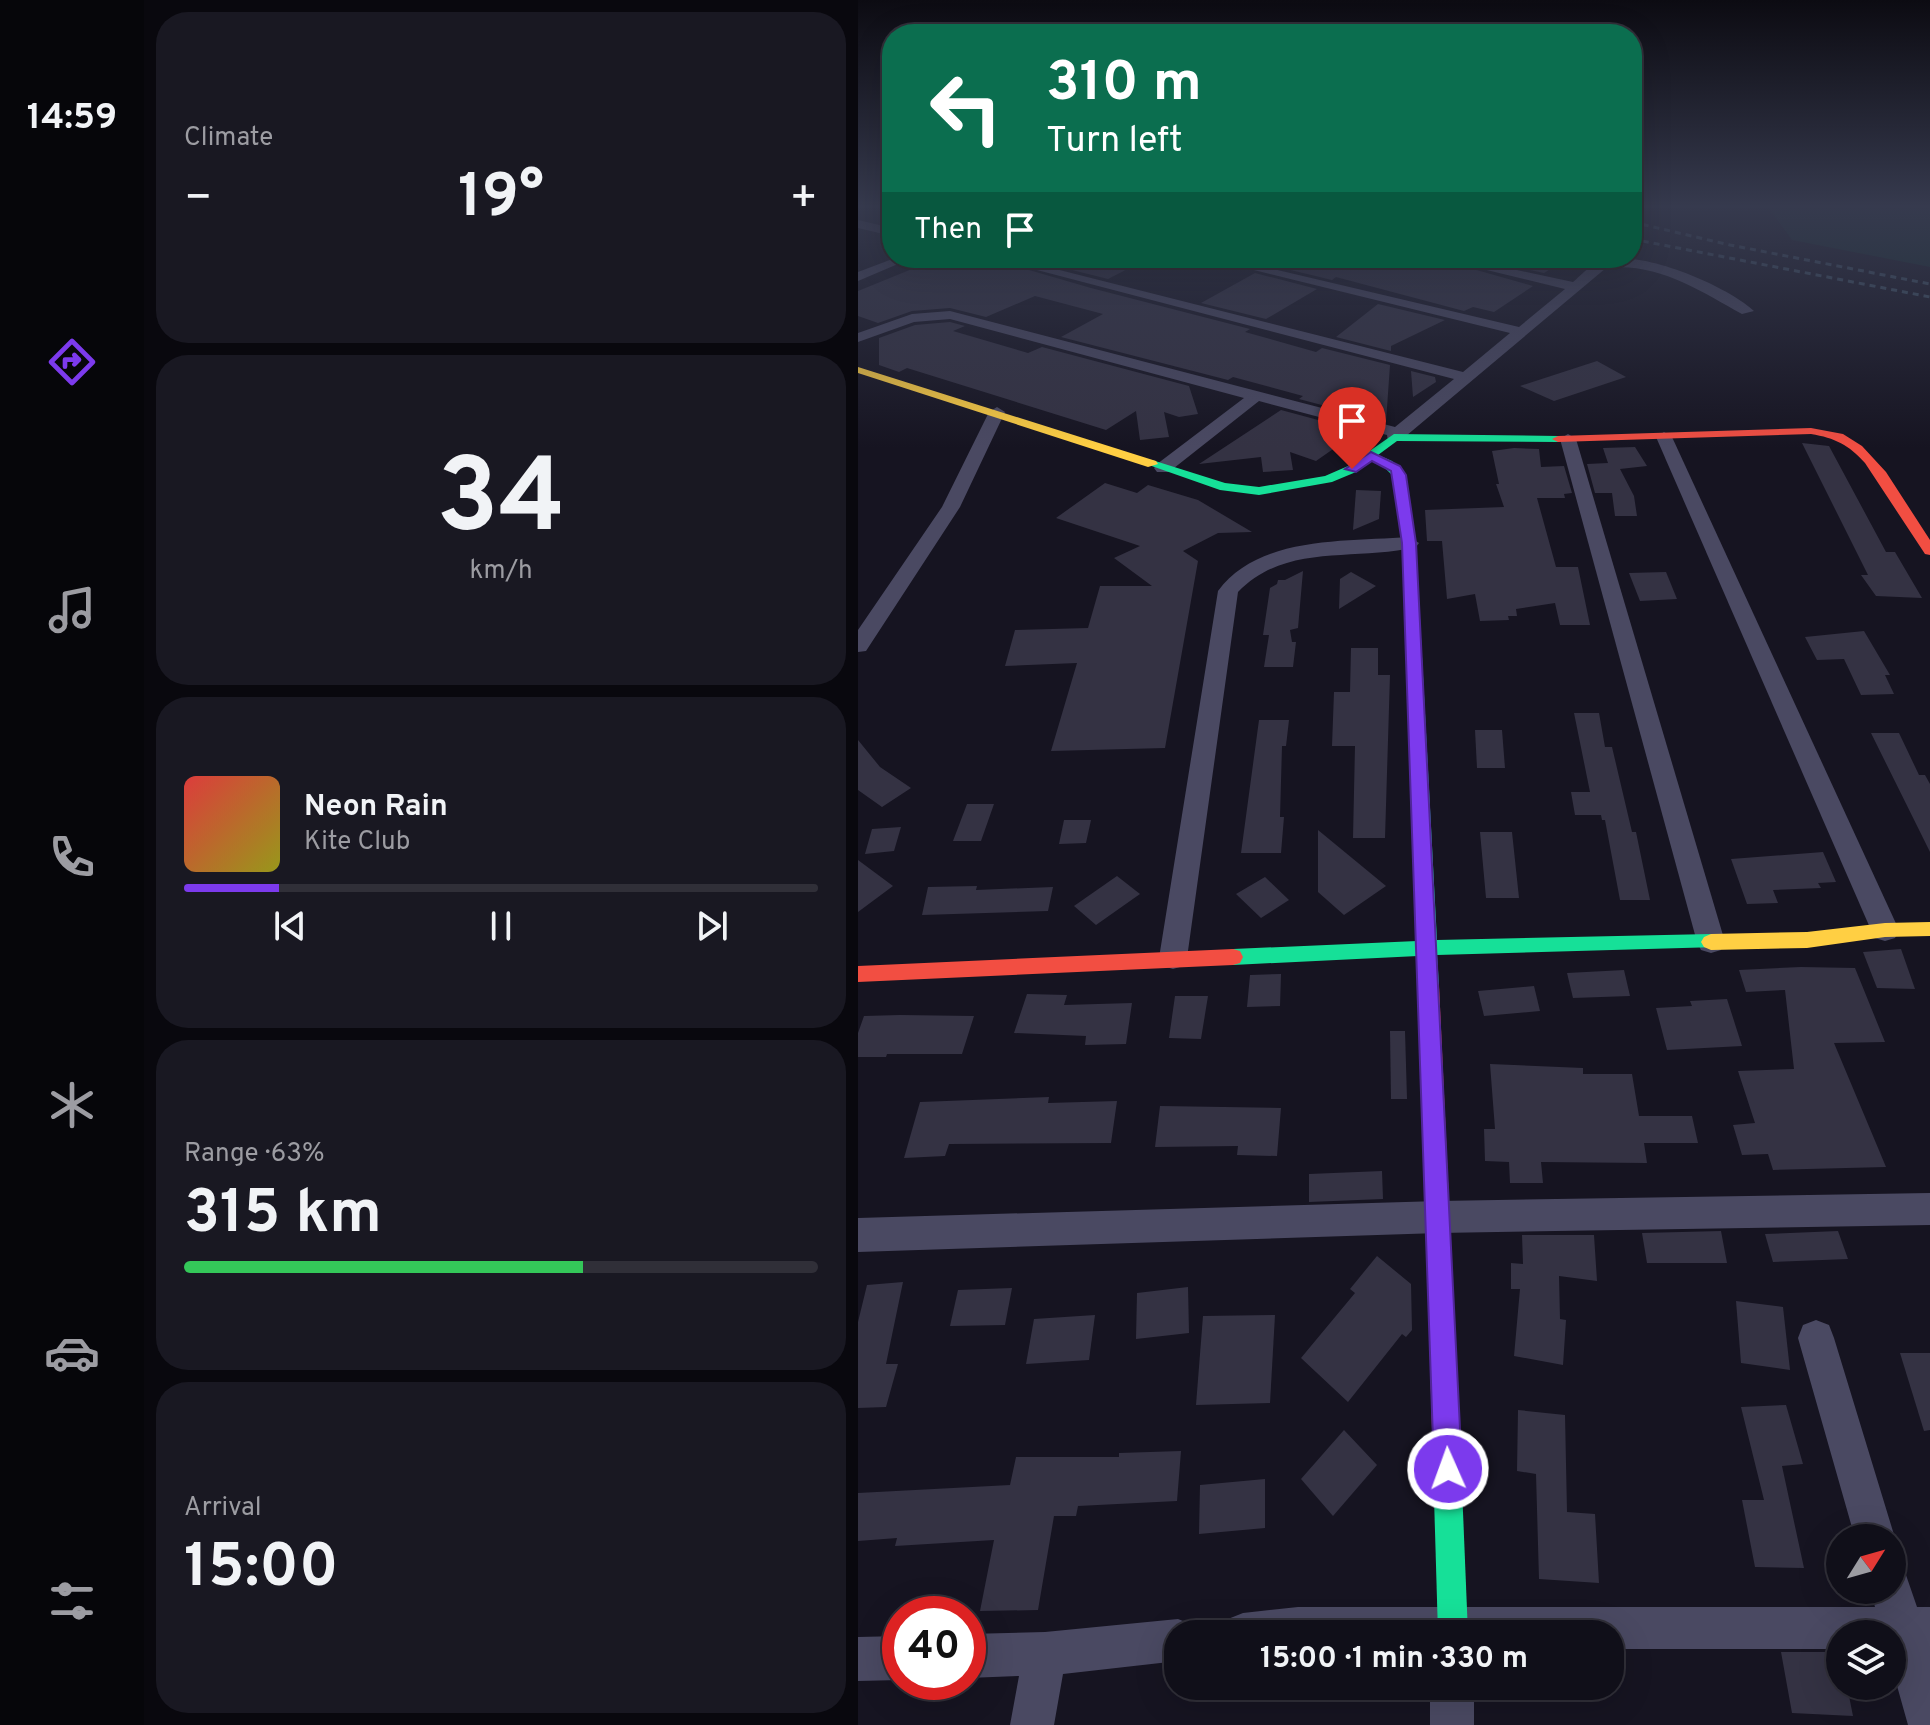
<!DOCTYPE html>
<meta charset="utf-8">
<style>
:root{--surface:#100f19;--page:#191822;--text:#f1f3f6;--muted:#9c9ca2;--line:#302f38;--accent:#7c3aed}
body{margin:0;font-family:Overpass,sans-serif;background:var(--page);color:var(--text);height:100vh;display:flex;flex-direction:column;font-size:30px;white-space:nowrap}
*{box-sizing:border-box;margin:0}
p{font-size:26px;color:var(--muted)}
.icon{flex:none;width:44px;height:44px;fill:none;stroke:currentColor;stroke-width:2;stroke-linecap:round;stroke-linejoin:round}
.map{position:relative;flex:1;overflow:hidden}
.drawer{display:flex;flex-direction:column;gap:12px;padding:12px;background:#09080e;width:714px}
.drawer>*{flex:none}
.banner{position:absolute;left:24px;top:24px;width:760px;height:244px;border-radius:32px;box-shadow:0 8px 32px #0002,0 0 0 2px var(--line);background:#0b6e4f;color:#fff;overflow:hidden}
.needle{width:52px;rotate:53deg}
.buttons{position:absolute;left:968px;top:1524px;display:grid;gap:16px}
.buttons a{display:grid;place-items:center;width:80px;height:80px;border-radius:50%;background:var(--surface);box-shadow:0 8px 32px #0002,0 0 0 2px var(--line);font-size:40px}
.speed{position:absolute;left:24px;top:1596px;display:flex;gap:16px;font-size:40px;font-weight:700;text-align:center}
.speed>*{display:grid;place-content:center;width:104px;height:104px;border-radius:50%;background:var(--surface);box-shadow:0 8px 32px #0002,0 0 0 2px var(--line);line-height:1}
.speed .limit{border:12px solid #d22;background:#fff;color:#111}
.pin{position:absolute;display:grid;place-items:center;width:68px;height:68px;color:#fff;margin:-82px -34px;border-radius:50% 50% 50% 0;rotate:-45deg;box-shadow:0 0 8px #0007}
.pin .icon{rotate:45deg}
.me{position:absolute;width:88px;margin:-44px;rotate:358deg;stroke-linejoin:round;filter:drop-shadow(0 0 6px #0008)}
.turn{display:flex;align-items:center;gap:28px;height:168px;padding:0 32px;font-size:36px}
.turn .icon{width:104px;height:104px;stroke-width:2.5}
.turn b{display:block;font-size:56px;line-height:68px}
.then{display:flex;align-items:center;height:76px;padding:0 32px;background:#0003;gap:16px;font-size:30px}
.big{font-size:60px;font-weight:700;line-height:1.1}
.drawer .card{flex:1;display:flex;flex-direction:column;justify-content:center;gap:12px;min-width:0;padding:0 28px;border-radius:32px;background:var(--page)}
.drawer .dial{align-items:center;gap:0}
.dial b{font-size:104px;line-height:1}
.song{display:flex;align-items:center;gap:24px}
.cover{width:96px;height:96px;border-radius:12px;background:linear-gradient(135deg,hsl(0 70% 55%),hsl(60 70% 35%))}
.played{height:8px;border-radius:4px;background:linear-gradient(90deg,var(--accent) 15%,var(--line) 15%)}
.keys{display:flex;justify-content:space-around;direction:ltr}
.heat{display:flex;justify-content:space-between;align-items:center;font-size:44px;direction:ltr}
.charge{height:12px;border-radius:6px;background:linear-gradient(90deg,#34c759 63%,var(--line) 0)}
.trip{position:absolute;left:306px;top:1620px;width:460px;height:80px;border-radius:32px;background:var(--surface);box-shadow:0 8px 32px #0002,0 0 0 2px var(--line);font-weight:700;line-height:80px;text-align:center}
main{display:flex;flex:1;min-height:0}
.menu{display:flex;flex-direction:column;width:144px;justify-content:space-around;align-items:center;background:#06060a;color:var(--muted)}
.menu .icon{width:56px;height:56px}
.menu .current{color:var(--accent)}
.menu b{font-size:36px;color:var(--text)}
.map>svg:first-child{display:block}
.green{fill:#132c2d}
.building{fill:#343243}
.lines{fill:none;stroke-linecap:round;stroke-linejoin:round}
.street{fill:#4a4962;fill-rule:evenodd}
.fast{fill:#16e098;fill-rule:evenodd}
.slow{fill:#ffcf43;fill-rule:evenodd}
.jam{fill:#f24e42;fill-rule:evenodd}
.rail{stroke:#43596b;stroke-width:3;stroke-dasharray:6 5;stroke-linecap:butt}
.route{fill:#7c3aed;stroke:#51269a;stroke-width:2}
</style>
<main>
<nav class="menu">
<b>14:59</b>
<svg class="icon current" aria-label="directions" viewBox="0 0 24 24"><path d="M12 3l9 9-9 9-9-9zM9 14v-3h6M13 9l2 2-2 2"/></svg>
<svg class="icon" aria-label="music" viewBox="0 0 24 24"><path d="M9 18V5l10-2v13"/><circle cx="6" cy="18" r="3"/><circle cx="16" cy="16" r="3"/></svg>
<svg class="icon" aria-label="phone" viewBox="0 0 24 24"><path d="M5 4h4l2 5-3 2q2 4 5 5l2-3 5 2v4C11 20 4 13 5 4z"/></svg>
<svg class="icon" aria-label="climate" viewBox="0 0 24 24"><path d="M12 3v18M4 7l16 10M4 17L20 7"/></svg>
<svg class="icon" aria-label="car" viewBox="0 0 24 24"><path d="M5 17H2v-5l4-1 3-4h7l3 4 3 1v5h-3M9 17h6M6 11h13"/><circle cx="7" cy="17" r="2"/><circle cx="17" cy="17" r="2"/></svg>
<svg class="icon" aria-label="filters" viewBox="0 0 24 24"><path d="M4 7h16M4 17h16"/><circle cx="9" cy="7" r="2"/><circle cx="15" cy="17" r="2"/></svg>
</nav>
<section class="drawer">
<div class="card"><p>Climate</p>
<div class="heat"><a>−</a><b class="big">19°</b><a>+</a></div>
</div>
<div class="card dial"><b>34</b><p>km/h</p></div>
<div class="card">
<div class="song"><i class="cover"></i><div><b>Neon Rain</b><p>Kite Club</p></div></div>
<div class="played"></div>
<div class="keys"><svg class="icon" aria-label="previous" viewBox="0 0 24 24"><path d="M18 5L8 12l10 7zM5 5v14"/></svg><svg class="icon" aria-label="pause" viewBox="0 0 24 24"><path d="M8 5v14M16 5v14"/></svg><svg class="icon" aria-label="next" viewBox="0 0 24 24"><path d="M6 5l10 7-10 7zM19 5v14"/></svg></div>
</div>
<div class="card"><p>Range · 63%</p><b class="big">315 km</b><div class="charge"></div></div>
<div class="card"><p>Arrival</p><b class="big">15:00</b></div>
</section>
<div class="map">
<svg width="1072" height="1725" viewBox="0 0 1072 1725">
<rect width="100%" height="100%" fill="#161421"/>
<polygon class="green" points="910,207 1072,207 1072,267 934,240"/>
<g class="building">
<polygon points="81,258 130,258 233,288 392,329 387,332 458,352 464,348 532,365 528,422 441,399 445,396 375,377 370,380 203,337 245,314 177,296 128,317 92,308 54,311 20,323 0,316 0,291"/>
<polygon points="166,258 291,258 250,279"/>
<polygon points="425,258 481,269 500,258 576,258 675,286 636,312 615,307 606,311 478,277 474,280 412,265"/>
<polygon points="617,258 710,258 686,273"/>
<polygon points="397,273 459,289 408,319 343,303"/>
<polygon points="520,304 587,320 533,346 533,351 478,337"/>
<polygon points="92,322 107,326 95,331 170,353 184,347 331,386 340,414 321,417 306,412 311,437 282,440 278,411 248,430 49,368 41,372 21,365 21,338 57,325"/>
<polygon points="739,361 768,377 696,401 662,386"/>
<polygon points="553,371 577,377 578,382 555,397"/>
<polygon points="423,410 501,431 458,461 432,452 435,470 405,472 403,457 341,464"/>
<polygon points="944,443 971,446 1028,552 1037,552 1064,598 1018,596 1003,575 1010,575"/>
<polygon points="777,447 789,466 762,469 776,496 779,516 757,516 754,493 737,493 729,464 750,463 745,448"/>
<polygon points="656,448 681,449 683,467 706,466 714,493 706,494 707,498 679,498 698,567 720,567 732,625 702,625 697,603 658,609 659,616 650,616 651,620 622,621 617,594 589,599 584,541 569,541 567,510 646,507 638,484 641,484 634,451"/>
<polygon points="247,483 279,493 290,485 340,500 394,532 360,533 325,551 340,561 307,748 193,751 219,663 147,666 157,630 230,628 242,586 294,586 256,558 282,546 198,518"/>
<polygon points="498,490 523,491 521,519 495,530"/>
<polygon points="445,571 440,628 432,630 434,642 438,642 435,667 406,667 411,635 405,635 412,588 419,584 420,580 427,580"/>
<polygon points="493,572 518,586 481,609 482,579"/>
<polygon points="808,572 819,599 782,601 771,573"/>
<polygon points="1006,631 1032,675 1027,675 1036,694 1003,695 986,659 959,660 947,637"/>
<polygon points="493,648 520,648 520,675 532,675 527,838 495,838 497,746 474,746 476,692 492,692"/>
<polygon points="716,713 741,713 747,747 754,747 774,832 778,832 792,900 762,900 747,820 744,820 743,815 717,815 713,792 732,792"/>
<polygon points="401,720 431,720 428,746 424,746 422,817 426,817 423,853 383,853"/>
<polygon points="617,730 644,730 647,768 619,768"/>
<polygon points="1013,733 1041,733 1061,775 1067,775 1072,784 1072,852"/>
<polygon points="0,740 22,767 53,788 24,807 0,790"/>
<polygon points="109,804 136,804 123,841 95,841"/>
<polygon points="206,820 233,820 228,843 201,844"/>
<polygon points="43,827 36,851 7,854 14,829"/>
<polygon points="460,830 528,886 486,915 460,892"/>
<polygon points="622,832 654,832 661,898 628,898"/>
<polygon points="965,852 978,882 960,883 963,888 915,890 920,903 889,904 873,859"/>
<polygon points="0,860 35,886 0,912"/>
<polygon points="259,876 282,894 238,925 216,906"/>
<polygon points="407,877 431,900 403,918 378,894"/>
<polygon points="119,886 118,890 195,887 190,911 64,915 70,887"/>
<polygon points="1043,949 1057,989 1019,988 1005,952"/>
<polygon points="943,967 997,968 1027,1042 976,1043 1028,1167 915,1170 910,1154 884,1155 875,1125 897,1123 880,1071 936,1069 927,990 888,992 881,970"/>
<polygon points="766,970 772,996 715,998 709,973"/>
<polygon points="423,974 422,1006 389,1007 392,975"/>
<polygon points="676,986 682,1011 626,1016 620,991"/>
<polygon points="169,994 209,995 206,1005 274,1003 268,1044 227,1045 228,1036 156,1033"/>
<polygon points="317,996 350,996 343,1039 311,1038"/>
<polygon points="869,999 884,1046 809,1050 798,1008 834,1006 832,1001"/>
<polygon points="6,1016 42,1015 116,1016 104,1054 29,1054 28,1057 0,1057 0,1033"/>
<polygon points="532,1031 547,1031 549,1099 533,1099"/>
<polygon points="632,1064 725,1068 725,1074 774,1074 781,1116 834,1116 840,1143 786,1143 789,1163 683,1162 685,1183 652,1183 651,1162 627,1161 626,1129 637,1129"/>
<polygon points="191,1097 190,1103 259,1101 253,1143 91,1144 87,1156 46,1158 62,1102"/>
<polygon points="302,1106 423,1108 419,1156 379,1155 380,1146 297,1147"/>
<polygon points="524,1171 525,1199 451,1202 451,1174"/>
<polygon points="863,1231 869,1263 789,1263 784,1233"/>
<polygon points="980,1231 990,1259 915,1262 907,1234"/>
<polygon points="664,1235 736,1235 739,1281 701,1276 702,1319 708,1320 705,1365 656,1356 662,1289 653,1289 653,1263 665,1264"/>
<polygon points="519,1256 553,1284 554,1330 548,1337 544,1334 490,1402 443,1358 497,1293 492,1289"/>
<polygon points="45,1282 28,1364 40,1364 28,1407 0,1408 0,1322 9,1285"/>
<polygon points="330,1287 331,1333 278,1339 279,1293"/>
<polygon points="154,1288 147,1325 92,1326 100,1290"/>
<polygon points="878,1301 925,1307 932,1370 883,1363"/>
<polygon points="237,1315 231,1360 168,1364 176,1319"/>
<polygon points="417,1315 412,1403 338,1405 345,1316"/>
<polygon points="1042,1353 1072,1353 1072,1430 1066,1431"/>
<polygon points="928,1405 945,1464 924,1466 946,1568 897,1567 884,1500 906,1500 883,1407"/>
<polygon points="660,1410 707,1415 709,1512 737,1514 741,1583 681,1579 678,1474 659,1471"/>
<polygon points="486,1430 519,1465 475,1516 443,1479"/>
<polygon points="323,1451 319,1501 220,1506 218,1516 196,1516 180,1610 122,1611 136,1540 37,1546 39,1538 0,1541 0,1493 152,1485 158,1457 261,1457 261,1453"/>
<polygon points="407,1479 407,1528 341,1534 342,1485"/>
<polygon points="923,1652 982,1652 982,1686 989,1686 995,1716 934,1713"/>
</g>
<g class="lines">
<g class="street">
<polygon points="0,220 34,228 34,236 0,228"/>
<polygon points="37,258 54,258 0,281 0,272"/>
<path d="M133 258H154L605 372 652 333 347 258H369L661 327 707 289 579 258H603L715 282C722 276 730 267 739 263 774 244 870 286 896 311L884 314C841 290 799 262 748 268L542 441H530L529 435 401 401 311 472H299L296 468 299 464 386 398 92 319 56 322 0 342V333L54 314 92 311 537 427 596 379Z"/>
<polygon points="139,407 147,412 102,507 8,651 0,652 0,630 84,507 131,412"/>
<polygon points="806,432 814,437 1041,930 1037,938 1027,941 1017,938 1013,930 798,437"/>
<polygon points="710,434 718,439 867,942 863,950 853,953 843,950 839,942 702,439"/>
<path d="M551 537 561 543 558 547C496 562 429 542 380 592L329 958 325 966 315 969 305 966 301 958 360 591C401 535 489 542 551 537Z"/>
<polygon points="1072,1193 1072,1225 581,1233 0,1252 0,1218 581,1201"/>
<polygon points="958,1320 971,1325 976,1338 1037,1538 1034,1546 1034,1538 997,1538 940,1338 945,1325"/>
<polygon points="1034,1570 1048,1575 1059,1607 1072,1607 1072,1725 1050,1725 1034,1668 1034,1634 982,1634 982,1649 752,1649 752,1634 364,1634 370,1619 385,1613 440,1607 1017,1607 1012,1590 1034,1590"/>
<polygon points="320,1619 335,1625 339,1634 320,1634 320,1661 205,1674 196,1725 152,1725 161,1676 110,1678 110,1634 187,1632"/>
<polygon points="42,1636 42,1680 0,1681 0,1637"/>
<rect x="572" y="1686" width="44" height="39"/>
</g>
<g class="fast">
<polygon points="536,434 700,436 706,439 700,442 539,441 520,455 534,461 547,475 558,543 579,940 853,934 860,937 863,942 860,947 579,955 581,985 578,991 571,993 564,991 560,956 375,965 368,963 365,957 368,951 375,949 559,941 544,543 535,476 526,467 513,460 498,472 474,482 401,495 362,490 288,464 294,460 367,483 401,487 467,476 490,466"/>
<polygon points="589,1449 599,1453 603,1463 610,1634 580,1634 575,1463 579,1453"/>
</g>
<g class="slow">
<polygon points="0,367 298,461 300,464 290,467 0,373"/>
<polygon points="1072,922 1072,936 1027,937 949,948 853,950 846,947 843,942 846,937 853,934 949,932 1027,923"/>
</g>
<g class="jam">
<path d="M953 428 985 434 1004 446 1028 472 1072 540V555L1067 554 1007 463C991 445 977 438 953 434L700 442 694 439 700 436Z"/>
<polygon points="375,949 382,951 385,957 382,963 375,965 0,982 0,966"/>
<polygon points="571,977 578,979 581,985 603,1463 599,1473 589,1477 579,1473 575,1463 561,985 564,979"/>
</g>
<g class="rail">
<polyline points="774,222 872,245 1072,284"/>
<polyline points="774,239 1072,297"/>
</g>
</g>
<linearGradient id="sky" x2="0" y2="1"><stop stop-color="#0c0b12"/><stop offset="0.46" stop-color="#363a4e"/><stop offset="1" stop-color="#363a4e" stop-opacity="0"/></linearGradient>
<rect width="1072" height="448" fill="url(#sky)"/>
<polygon class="route" points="513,452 542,466 548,475 558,543 604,1469 599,1479 590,1483 580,1479 576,1469 544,543 533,471 514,461 498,472 487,469"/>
</svg>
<div class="buttons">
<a><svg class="needle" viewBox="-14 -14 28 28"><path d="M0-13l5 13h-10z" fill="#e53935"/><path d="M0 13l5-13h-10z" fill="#9c9ca2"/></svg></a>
<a><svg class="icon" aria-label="layers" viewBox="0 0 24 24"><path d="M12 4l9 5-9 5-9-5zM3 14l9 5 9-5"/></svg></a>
</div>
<div class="speed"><div class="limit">40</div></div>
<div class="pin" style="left:494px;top:469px;background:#d93025"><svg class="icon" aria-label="arrive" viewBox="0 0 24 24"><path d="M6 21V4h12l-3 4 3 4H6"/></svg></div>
<svg class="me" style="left:590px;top:1469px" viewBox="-20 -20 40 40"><circle r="17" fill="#7c3aed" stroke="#fff" stroke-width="3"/><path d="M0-11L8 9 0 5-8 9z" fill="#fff"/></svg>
<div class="trip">15:00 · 1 min · 330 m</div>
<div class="banner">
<div class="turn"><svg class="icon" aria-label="left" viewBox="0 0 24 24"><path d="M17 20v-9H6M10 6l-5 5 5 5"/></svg><div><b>310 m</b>Turn left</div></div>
<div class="then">Then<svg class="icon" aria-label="arrive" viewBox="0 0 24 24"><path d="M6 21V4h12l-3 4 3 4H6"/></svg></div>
</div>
</div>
</main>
